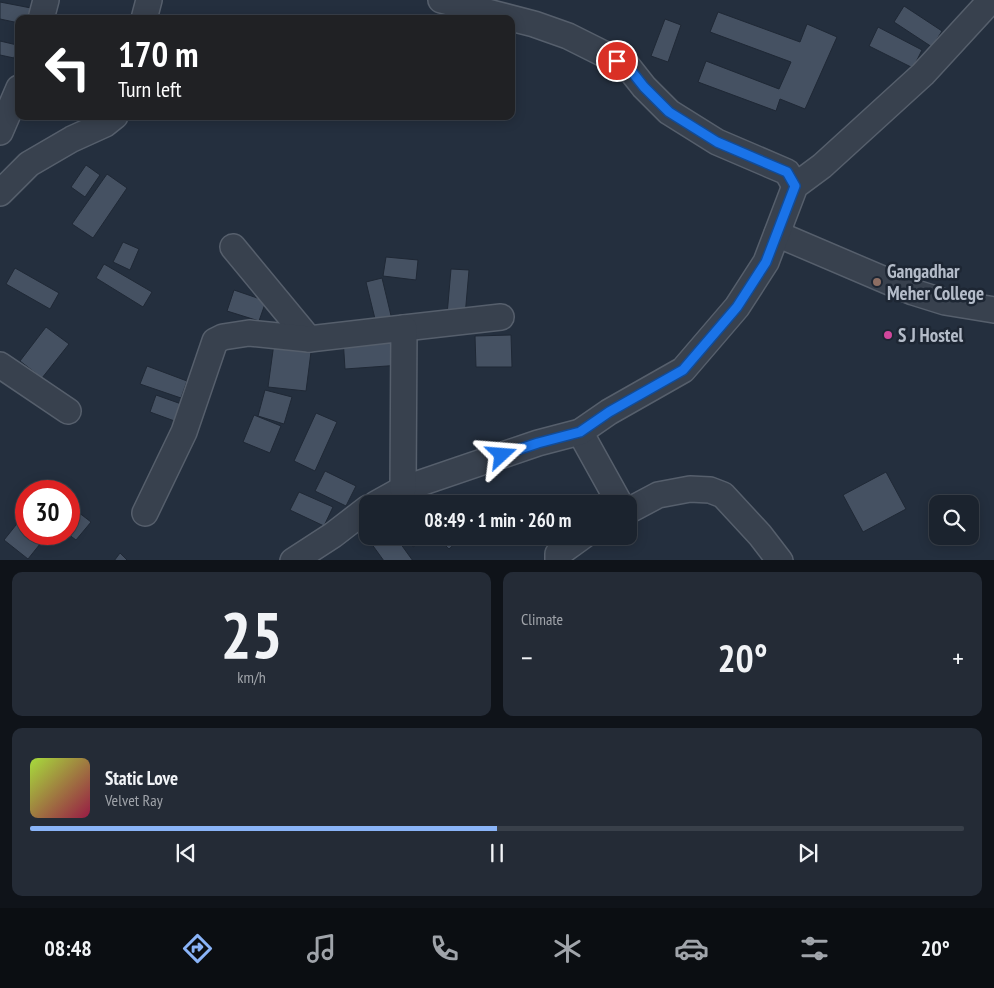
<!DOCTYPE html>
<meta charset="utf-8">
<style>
:root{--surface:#1b232e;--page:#242b36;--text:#f1f3f6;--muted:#a0a4aa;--line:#39404a;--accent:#8ab4f8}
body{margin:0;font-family:"PT Sans Narrow",sans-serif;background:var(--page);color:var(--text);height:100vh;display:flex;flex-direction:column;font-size:19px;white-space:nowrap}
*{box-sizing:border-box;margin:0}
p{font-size:16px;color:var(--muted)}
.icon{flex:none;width:28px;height:28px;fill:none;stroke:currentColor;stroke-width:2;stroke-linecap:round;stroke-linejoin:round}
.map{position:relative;height:560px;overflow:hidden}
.panel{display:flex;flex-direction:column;gap:12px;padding:12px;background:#0f1319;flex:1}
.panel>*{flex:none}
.hud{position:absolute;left:15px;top:15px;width:500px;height:105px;border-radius:10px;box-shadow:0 2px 12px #0003,0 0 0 1px var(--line);background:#202124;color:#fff;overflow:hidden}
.controls{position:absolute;left:929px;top:495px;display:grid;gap:10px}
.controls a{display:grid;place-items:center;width:50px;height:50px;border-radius:10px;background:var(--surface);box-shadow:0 2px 12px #0003,0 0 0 1px var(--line);font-size:25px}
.speed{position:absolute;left:15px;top:480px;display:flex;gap:10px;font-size:25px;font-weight:700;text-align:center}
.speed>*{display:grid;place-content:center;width:65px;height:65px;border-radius:50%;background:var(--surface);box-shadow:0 2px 12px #0003,0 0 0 1px var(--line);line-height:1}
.speed .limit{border:8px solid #d22;background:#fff;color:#111}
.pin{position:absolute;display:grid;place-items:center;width:42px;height:42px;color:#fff;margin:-21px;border:2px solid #fff;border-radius:50%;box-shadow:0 1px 5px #0007}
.me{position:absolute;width:55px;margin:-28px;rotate:71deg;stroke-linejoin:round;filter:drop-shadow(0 0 4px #0008)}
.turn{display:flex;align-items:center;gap:18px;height:105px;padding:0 20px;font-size:22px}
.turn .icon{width:65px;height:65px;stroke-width:2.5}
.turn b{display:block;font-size:35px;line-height:42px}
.big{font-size:38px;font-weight:800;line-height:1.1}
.panel .widget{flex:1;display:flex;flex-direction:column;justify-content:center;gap:8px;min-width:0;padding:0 18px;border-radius:10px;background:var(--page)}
.panel .dial{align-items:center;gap:0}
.dial b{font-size:65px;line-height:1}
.song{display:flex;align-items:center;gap:15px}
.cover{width:60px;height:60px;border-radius:8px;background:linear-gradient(135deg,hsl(80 70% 55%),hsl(340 70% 35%))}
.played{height:5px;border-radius:2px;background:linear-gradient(90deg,var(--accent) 50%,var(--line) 50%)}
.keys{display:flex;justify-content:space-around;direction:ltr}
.heat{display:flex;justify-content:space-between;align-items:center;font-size:28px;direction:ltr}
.panel .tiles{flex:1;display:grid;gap:12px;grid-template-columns:1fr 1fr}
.widget:last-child{grid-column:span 2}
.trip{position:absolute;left:359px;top:495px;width:278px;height:50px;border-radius:10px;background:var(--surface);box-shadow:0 2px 12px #0003,0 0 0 1px var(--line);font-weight:800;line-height:50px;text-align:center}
.menu{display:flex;height:80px;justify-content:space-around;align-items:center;background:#0b0e12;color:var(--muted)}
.menu .icon{width:35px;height:35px}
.menu .on{color:var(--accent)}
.menu b{font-size:22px;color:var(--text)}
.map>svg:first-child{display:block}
.building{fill:#455162;stroke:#1f2835}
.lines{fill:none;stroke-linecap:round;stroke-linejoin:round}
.minor-casing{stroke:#565f6c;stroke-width:28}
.minor{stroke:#38414e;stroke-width:25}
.route-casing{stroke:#114b97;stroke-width:12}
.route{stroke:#1a73e8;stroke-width:9}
.education-dot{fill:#8d6e63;stroke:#1d2633;stroke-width:2}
.hotel-dot{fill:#d1479c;stroke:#1d2633;stroke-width:2}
.labels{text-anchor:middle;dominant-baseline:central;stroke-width:5;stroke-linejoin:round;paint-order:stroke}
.poi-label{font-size:19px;font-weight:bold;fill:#b4bcc9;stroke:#1d2633;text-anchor:start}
</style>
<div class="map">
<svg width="994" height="561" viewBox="0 0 994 561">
<rect width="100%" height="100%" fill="#242f3e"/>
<g class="building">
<polygon points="0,2 31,8 28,19 19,19 19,23 0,19"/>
<polygon points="904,6 942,31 932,47 894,22"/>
<polygon points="718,12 800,42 807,24 837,37 805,109 780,99 776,111 698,82 706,61 779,89 791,62 710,32"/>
<polygon points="665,19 681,25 668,62 651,56"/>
<polygon points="878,27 922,50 913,68 869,46"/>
<polygon points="0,41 17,45 14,58 0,55"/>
<polygon points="86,165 100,175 85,197 71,187"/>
<polygon points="107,174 127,188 93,238 72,224"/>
<polygon points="123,242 139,249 130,270 113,262"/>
<polygon points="386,257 418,260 416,280 383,276"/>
<polygon points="104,264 152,292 143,307 96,278"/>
<polygon points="15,268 59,293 50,309 6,284"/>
<polygon points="451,269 469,270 465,316 447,315"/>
<polygon points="382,278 393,324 377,327 366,282"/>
<polygon points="234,290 266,301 259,321 227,311"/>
<polygon points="46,327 69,344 42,378 20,361"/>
<polygon points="399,335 401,365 345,369 343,338"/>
<polygon points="511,335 512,367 476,367 475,336"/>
<polygon points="275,336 289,349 311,352 306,391 268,387"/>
<polygon points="147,366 187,381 181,398 140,384"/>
<polygon points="265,390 292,397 284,424 258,416"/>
<polygon points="156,395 187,406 180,423 150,412"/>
<polygon points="316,413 337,422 315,471 294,461"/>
<polygon points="254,415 281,426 270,453 243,442"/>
<polygon points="325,471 356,486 346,506 315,491"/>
<polygon points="886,472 906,509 863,532 843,495"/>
<polygon points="299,492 333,507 324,526 290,510"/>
<polygon points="69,505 91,522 76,540 68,534"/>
<polygon points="20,520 26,525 26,534 37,534 44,539 28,559 4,540"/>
<polygon points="381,536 395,536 413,561 384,561 371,543"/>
<polygon points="406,536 429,536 413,547"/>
<polygon points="440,536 463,536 449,549 438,538"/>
<polygon points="120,553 128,561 114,561"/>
</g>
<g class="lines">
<g class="minor-casing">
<g id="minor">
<polyline points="441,0 534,24 568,36 604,54 629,68 644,87 669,112 717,142 787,172 795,186"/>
<polyline points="41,19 46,0"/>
<polyline points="144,19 149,0"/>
<polyline points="0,132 19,88"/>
<polyline points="0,193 29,164 72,139 105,124 115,116"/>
<polyline points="777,234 913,292 945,302 994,310"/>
<polyline points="233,247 309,339"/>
<polyline points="404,328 501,317"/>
<polyline points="0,365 68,411"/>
<polyline points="580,432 620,504"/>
<polyline points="376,504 403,489 538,443 580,432 609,412 683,370 737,307 766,262 795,186 822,166 923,74 991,0"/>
<polyline points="628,511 658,495 690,489 710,490 723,495 760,535 780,561"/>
<polyline points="145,513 184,432 215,341 223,337 249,333 309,339 404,328 403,489"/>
<polyline points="293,561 333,535 368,508"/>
<polyline points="558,561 558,554 583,536"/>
</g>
</g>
<use href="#minor" class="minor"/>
</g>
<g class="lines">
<g class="route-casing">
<polyline id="route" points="502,455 538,443 580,432 609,412 683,370 737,307 766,262 795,186 787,172 717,142 669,112 644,87 629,68 617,61"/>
</g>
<use href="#route" class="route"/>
</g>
<circle class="education-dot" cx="877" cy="282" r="5"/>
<circle class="hotel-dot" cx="888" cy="335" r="5"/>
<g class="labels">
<g class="poi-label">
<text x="887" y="271">Gangadhar<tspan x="887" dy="22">Meher College</tspan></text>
<text x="898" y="335">S J Hostel</text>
</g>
</g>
</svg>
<div class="controls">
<a><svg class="icon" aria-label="search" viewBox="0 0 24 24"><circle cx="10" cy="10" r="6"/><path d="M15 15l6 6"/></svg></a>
</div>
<div class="speed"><div class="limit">30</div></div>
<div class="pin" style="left:617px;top:61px;background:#d93025"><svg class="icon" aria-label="arrive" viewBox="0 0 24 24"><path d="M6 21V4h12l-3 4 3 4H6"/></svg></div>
<svg class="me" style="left:502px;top:455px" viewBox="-20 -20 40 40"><path d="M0-17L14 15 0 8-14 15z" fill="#1a73e8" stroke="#fff" stroke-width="4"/></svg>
<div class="trip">08:49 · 1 min · 260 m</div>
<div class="hud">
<div class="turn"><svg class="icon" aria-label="left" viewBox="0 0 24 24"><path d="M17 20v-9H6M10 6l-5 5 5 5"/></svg><div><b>170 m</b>Turn left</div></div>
</div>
</div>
<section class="panel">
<div class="tiles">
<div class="widget dial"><b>25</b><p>km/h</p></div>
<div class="widget"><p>Climate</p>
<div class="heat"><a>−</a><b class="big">20°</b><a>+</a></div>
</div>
<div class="widget">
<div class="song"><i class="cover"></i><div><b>Static Love</b><p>Velvet Ray</p></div></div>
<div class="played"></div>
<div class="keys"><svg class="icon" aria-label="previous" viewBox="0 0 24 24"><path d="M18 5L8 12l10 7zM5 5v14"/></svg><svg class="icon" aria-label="pause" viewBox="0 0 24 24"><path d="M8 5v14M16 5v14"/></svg><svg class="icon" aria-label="next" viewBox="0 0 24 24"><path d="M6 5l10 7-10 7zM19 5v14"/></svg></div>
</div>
</div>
</section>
<nav class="menu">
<b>08:48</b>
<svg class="icon on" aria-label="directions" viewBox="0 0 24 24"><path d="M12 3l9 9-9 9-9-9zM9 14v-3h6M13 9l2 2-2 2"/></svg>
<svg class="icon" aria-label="music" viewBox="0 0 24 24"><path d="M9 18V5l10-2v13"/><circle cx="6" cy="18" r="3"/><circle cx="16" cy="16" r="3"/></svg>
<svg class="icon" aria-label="phone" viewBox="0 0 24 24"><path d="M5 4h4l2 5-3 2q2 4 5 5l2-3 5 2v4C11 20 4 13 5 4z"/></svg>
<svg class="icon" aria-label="climate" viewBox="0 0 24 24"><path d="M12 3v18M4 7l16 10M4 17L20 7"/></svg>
<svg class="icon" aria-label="car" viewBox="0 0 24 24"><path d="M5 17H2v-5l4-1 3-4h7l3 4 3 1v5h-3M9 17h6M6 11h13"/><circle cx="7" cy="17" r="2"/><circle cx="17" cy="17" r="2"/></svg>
<svg class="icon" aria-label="filters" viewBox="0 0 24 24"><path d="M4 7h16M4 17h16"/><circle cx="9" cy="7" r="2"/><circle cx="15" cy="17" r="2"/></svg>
<b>20°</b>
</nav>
